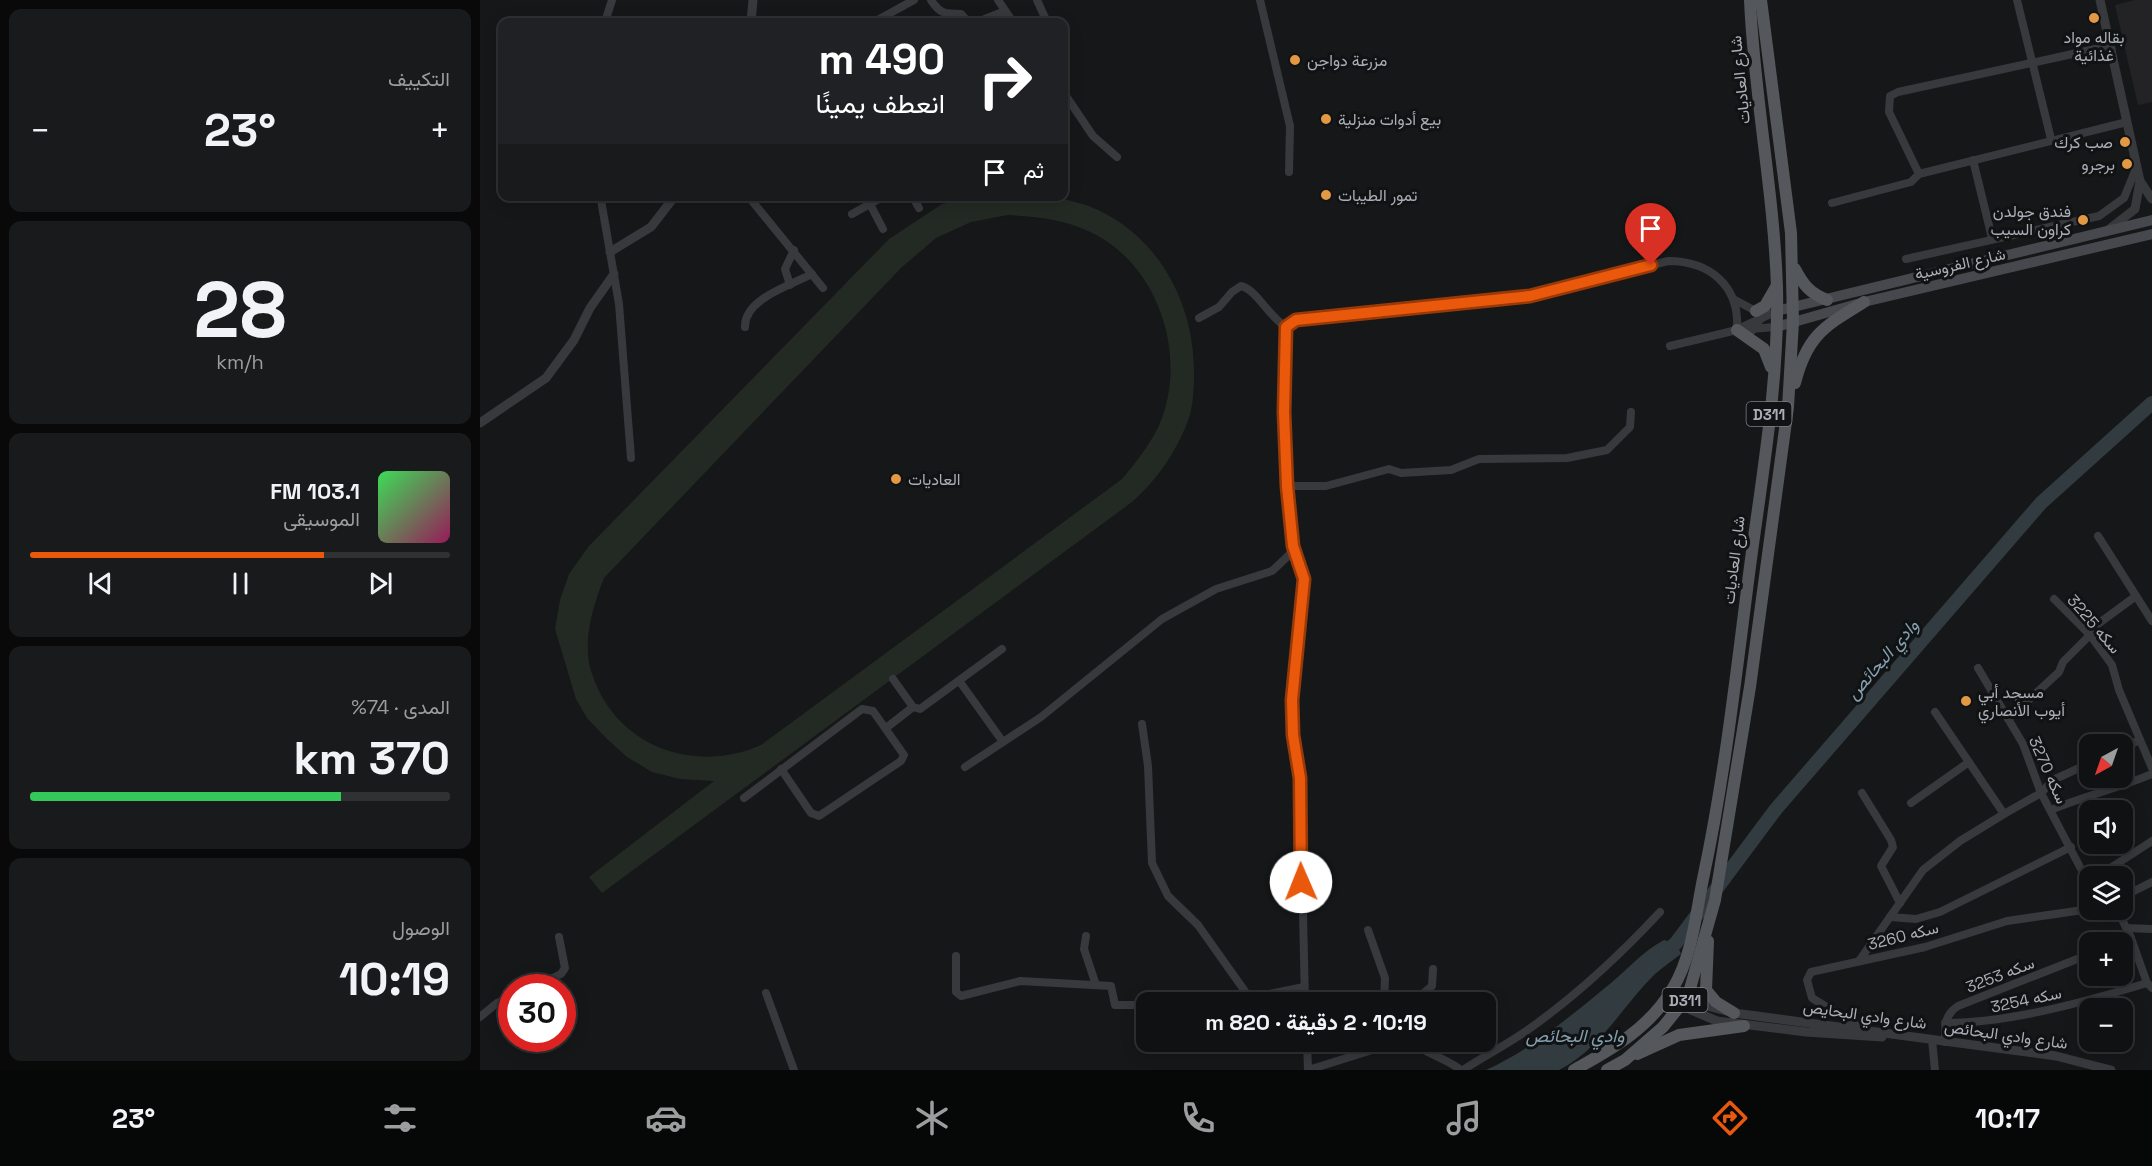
<!DOCTYPE html>
<html lang="ar">
<meta charset="utf-8">
<style>
:root{--surface:#101112;--page:#191a1b;--text:#f1f3f6;--muted:#9c9d9f;--line:#303132;--accent:#ea580c}
body{margin:0;font-family:"Space Grotesk",Vazirmatn,sans-serif;background:var(--page);color:var(--text);direction:rtl;height:100vh;display:flex;flex-direction:column;font-size:22px;white-space:nowrap}
*{box-sizing:border-box;margin:0}
p{font-size:20px;color:var(--muted)}
.icon{flex:none;width:33px;height:33px;fill:none;stroke:currentColor;stroke-width:2;stroke-linecap:round;stroke-linejoin:round}
.map{position:relative;flex:1;overflow:hidden;direction:ltr}
.sheet{display:flex;flex-direction:column;gap:9px;padding:9px;background:#09090a;width:480px}
.sheet>*{flex:none}
.guide{position:absolute;left:18px;top:18px;width:570px;height:183px;border-radius:12px;box-shadow:0 3px 15px #0003,0 0 0 2px var(--line);direction:rtl;background:#202124;color:#fff;overflow:hidden}
.needle{width:39px;rotate:220deg}
.controls{position:absolute;left:1599px;top:734px;display:grid;gap:12px}
.controls a{display:grid;place-items:center;width:54px;height:54px;border-radius:12px;background:var(--surface);box-shadow:0 3px 15px #0003,0 0 0 2px var(--line);font-size:30px}
.speed{position:absolute;left:18px;top:974px;display:flex;gap:12px;font-size:30px;font-weight:700;text-align:center}
.speed>*{display:grid;place-content:center;width:78px;height:78px;border-radius:50%;background:var(--surface);box-shadow:0 3px 15px #0003,0 0 0 2px var(--line);line-height:1}
.speed .limit{border:9px solid #d22;background:#fff;color:#111}
.pin{position:absolute;display:grid;place-items:center;width:51px;height:51px;color:#fff;margin:-62px -26px;border-radius:50% 50% 50% 0;rotate:-45deg;box-shadow:0 0 6px #0007}
.pin .icon{rotate:45deg}
.me{position:absolute;width:66px;margin:-33px;rotate:359deg;stroke-linejoin:round;filter:drop-shadow(0 0 4px #0008)}
.turn{display:flex;align-items:center;gap:21px;height:126px;padding:0 24px;font-size:27px}
.turn .icon{width:78px;height:78px;stroke-width:2.5}
.turn b{display:block;font-size:42px;line-height:51px}
.then{display:flex;align-items:center;height:57px;padding:0 24px;background:#0003;gap:12px;font-size:22px}
.big{font-size:45px;font-weight:700;line-height:1.1}
.sheet .tile{flex:1;display:flex;flex-direction:column;justify-content:center;gap:9px;min-width:0;padding:0 21px;border-radius:12px;background:var(--page)}
.sheet .dial{align-items:center;gap:0}
.dial b{font-size:78px;line-height:1}
.song{display:flex;align-items:center;gap:18px}
.cover{width:72px;height:72px;border-radius:9px;background:linear-gradient(135deg,hsl(130 70% 55%),hsl(330 70% 35%))}
.played{height:6px;border-radius:3px;background:linear-gradient(90deg,var(--accent) 70%,var(--line) 70%)}
.keys{display:flex;justify-content:space-around;direction:ltr}
.heat{display:flex;justify-content:space-between;align-items:center;font-size:33px;direction:ltr}
.charge{height:9px;border-radius:4px;background:linear-gradient(90deg,#34c759 74%,var(--line) 0)}
.trip{position:absolute;left:656px;top:992px;width:360px;height:60px;border-radius:12px;background:var(--surface);box-shadow:0 3px 15px #0003,0 0 0 2px var(--line);font-weight:700;line-height:60px;text-align:center;direction:rtl}
.tabs{display:flex;height:96px;justify-content:space-around;align-items:center;background:#060707;color:var(--muted)}
.tabs .icon{width:42px;height:42px}
.tabs .selected{color:var(--accent)}
.tabs b{font-size:27px;color:var(--text)}
main{display:flex;flex:1;min-height:0}
.map>svg:first-child{display:block}
.built{fill:#232325}
.green{fill:#232a23;fill-rule:evenodd}
.water{fill:#313b40}
.lines{fill:none;stroke-linecap:round;stroke-linejoin:round}
.river{stroke:#313b40;stroke-width:14}
.minor{stroke:#38393d;stroke-width:8}
.tertiary{stroke:#38393d;stroke-width:9}
.secondary{stroke:#46484d;stroke-width:10}
.primary{stroke:#54575c;stroke-width:12}
.route-casing{stroke:#983908;stroke-width:15}
.route{stroke:#ea580c;stroke-width:10}
.poi-dot{fill:#e39944;stroke:#111213;stroke-width:2}
.labels{text-anchor:middle;dominant-baseline:central;stroke-width:6;stroke-linejoin:round;paint-order:stroke}
.shield{fill:#111213;stroke:#7c8086;stroke-width:1.5}
.shield-label{font-size:15px;font-weight:bold;fill:#aaafb7}
.poi-label{font-size:16px;fill:#aaafb7;stroke:#111213;text-anchor:start}
.street-label{font-size:16px;fill:#aaafb7;stroke:#111213}
.water-label{font-size:18px;font-style:italic;fill:#84a0af;stroke:#111213}
</style>
<main>
<div class="map">
<svg width="1672" height="1070" viewBox="0 0 1672 1070">
<rect width="100%" height="100%" fill="#161718"/>
<polygon class="built" points="1655,0 1672,0 1672,102 1658,105 1635,5"/>
<path class="green" d="M503 196C545 196 586 193 624 213 684 244 715 310 714 375 714 390 713 407 708 421 696 452 677 480 652 502L122 893 109 877 234 781 200 779 172 772 147 757 127 739 107 718 96 699 75 629 80 600 89 574 109 546 409 239 462 204ZM528 215C556 217 582 219 608 231 676 261 707 350 682 418 674 440 657 461 642 479L281 745C213 775 134 746 111 671 102 641 113 606 124 578L421 268 456 238 491 222Z"/>
<path class="water" d="M1184 940 1196 943 1201 954C1192 961 1183 967 1175 974 1142 1006 1121 1049 1079 1070H1006C1051 1050 1093 1014 1131 983 1149 968 1163 951 1184 940Z"/>
<g class="lines">
<polyline class="river" points="1183,955 1196,943 1296,809 1561,503 1672,403"/>
<g class="minor">
<path d="M451 0C460 14 465 14 481 14L488 22"/>
<polyline points="518,0 533,22"/>
<polyline points="557,0 567,22"/>
<polyline points="780,0 810,126 809,172"/>
<polyline points="1537,0 1571,139"/>
<polyline points="125,22 132,0"/>
<polyline points="394,22 434,0"/>
<polyline points="497,22 525,11"/>
<polyline points="584,93 613,136 637,157"/>
<polyline points="1493,160 1512,238"/>
<polyline points="1439,174 1409,112 1410,96 1418,92 1629,46"/>
<polyline points="268,196 343,288"/>
<polyline points="432,196 439,208"/>
<polyline points="121,200 139,304 151,458"/>
<polyline points="1352,203 1431,182 1439,174 1647,122"/>
<polyline points="390,204 403,229"/>
<polyline points="372,214 404,196"/>
<polyline points="1426,259 1619,216 1644,198 1657,166"/>
<polyline points="310,285 305,269 314,250"/>
<polyline points="1255,300 1283,315 1273,330"/>
<path d="M719 318 739 307 752 292 761 286C776 289 789 317 806 327"/>
<path d="M265 327C264 299 311 285 332 274"/>
<polyline points="1258,329 1297,311"/>
<polyline points="1190,346 1257,330 1296,327"/>
<polyline points="807,486 846,486 909,469 921,473 971,470 999,459 1087,458 1127,450 1150,427 1151,412"/>
<polyline points="1618,536 1672,621"/>
<polyline points="813,546 824,579 812,700 813,735 820,778 825,1002"/>
<polyline points="1574,599 1610,635 1632,665 1639,690 1672,768"/>
<polyline points="1607,632 1656,596"/>
<polyline points="1498,668 1543,744 1561,793 1610,886"/>
<polyline points="413,679 433,707 440,709 522,649"/>
<polyline points="480,682 523,742"/>
<polyline points="1455,712 1524,814 1561,793 1573,780 1610,763"/>
<polyline points="1528,719 1579,672 1583,662 1610,635"/>
<polyline points="662,724 668,766 672,863 688,896 718,925 769,997"/>
<polyline points="406,728 433,707"/>
<polyline points="1642,748 1660,740"/>
<path d="M485 767 561 717 682 619 736 589 792 571 809 555 813 546V536L803 412 805 336 806 327 812 321 1050 296 1188 261C1230 261 1260 286 1257 330"/>
<polyline points="1382,793 1411,840 1413,847 1401,866 1420,903"/>
<polyline points="264,798 382,709 393,711 424,755 421,761 339,816 331,813 301,769"/>
<polyline points="1431,803 1489,762"/>
<path d="M1571 810C1604 796 1639 788 1672 774"/>
<polyline points="1618,876 1672,841"/>
<polyline points="1642,897 1672,882"/>
<polyline points="1637,909 1651,938 1667,983 1672,988"/>
<polyline points="1410,917 1436,919 1460,912 1591,847"/>
<polyline points="1647,928 1672,929"/>
<polyline points="888,930 905,978 904,1002"/>
<polyline points="606,936 604,949 616,985"/>
<polyline points="1640,942 1651,938"/>
<polyline points="476,956 476,992 481,996 540,981 631,986 635,1005 666,1005"/>
<polyline points="1379,961 1443,870 1480,841 1524,814"/>
<polyline points="54,987 81,974 85,968 79,937"/>
<polyline points="286,993 314,1070"/>
<polyline points="748,1002 824,987"/>
<polyline points="933,1002 952,986 953,969"/>
<polyline points="0,1017 17,1003 32,997"/>
<path d="M1465 1023C1529 1023 1605 1002 1667 983"/>
<polyline points="1383,1029 1332,998 1327,980 1331,972 1445,947 1527,921 1610,909"/>
<polyline points="1452,1040 1455,1070"/>
<polyline points="827,1041 828,1070"/>
<path d="M929 1041C947 1054 965 1058 981 1070"/>
<path d="M1465 1042C1465 1026 1464 1015 1478 1006L1610 954"/>
<polyline points="828,1070 921,1041"/>
<path d="M983 1070C1004 1056 1028 1044 1049 1029 1097 995 1140 955 1180 912"/>
</g>
<g class="tertiary">
<polyline points="1620,0 1660,181 1672,199"/>
<polyline points="271,22 273,0"/>
<polyline points="1628,230 1655,209 1660,181"/>
<polyline points="130,252 171,227 195,196"/>
<polyline points="0,423 66,378 94,340 110,308 134,274"/>
<polyline points="1193,988 1231,1007 1254,1013 1576,1056 1631,1070"/>
<polyline points="1188,996 1211,1010 1237,1021 1326,1032 1402,1037"/>
</g>
<g class="secondary">
<polyline points="1297,311 1672,220"/>
<polyline points="1296,327 1384,302 1672,234"/>
</g>
<g class="primary">
<path d="M1315 269C1324 286 1330 293 1347 300"/>
<polyline points="1276,311 1285,306 1296,287"/>
<polyline points="1257,330 1284,349 1291,367"/>
<path d="M1315 383C1327 335 1345 326 1384 302"/>
<polyline points="1228,941 1226,990 1236,1002 1254,1013"/>
<polyline points="1157,1054 1199,1035 1264,1026"/>
<path d="M1094 1070C1132 1049 1170 1028 1193 988 1213 955 1216 911 1224 874 1246 770 1257 665 1271 559 1283 470 1299 379 1297 288 1294 192 1274 96 1270 0"/>
<polyline points="1127,1070 1145,1060 1183,1027 1208,996 1235,900 1270,687 1308,407 1313,322 1311,233 1281,0"/>
</g>
</g>
<g class="lines">
<g class="route-casing">
<polyline id="route" points="821,882 820,778 813,735 812,700 824,579 813,546 807,486 804,412 806,327 816,320 1050,296 1171,265"/>
</g>
<use href="#route" class="route"/>
</g>
<g class="poi-dot">
<circle cx="1614" cy="18" r="6"/>
<circle cx="815" cy="60" r="6"/>
<circle cx="846" cy="119" r="6"/>
<circle cx="1645" cy="142" r="6"/>
<circle cx="1647" cy="164" r="6"/>
<circle cx="846" cy="195" r="6"/>
<circle cx="1603" cy="220" r="6"/>
<circle cx="416" cy="479" r="6"/>
<circle cx="1486" cy="701" r="6"/>
</g>
<g class="labels">
<g class="shield">
<rect x="1266.5" y="402" width="45" height="24" rx="4.5"/>
<rect x="1182.5" y="988" width="45" height="24" rx="4.5"/>
</g>
<g class="shield-label">
<text x="1289" y="414">D311</text>
<text x="1205" y="1000">D311</text>
</g>
<g class="poi-label">
<text x="1614" y="37" text-anchor="middle">بقاله مواد<tspan x="1614" dy="18">غذائية</tspan></text>
<text x="827" y="60">مزرعة دواجن</text>
<text x="858" y="119">بيع أدوات منزلية</text>
<text x="1633" y="142" text-anchor="end">صب كرك</text>
<text x="1635" y="164" text-anchor="end">برجرو</text>
<text x="858" y="195">تمور الطيبات</text>
<text x="1591" y="211" text-anchor="end">فندق جولدن<tspan x="1591" dy="18">كراون السيب</tspan></text>
<text x="428" y="479">العاديات</text>
<text x="1498" y="692">مسجد أبي<tspan x="1498" dy="18">أيوب الأنصاري</tspan></text>
</g>
<g class="street-label">
<text transform="translate(1260 80) rotate(-96)">شارع العاديات</text>
<text transform="translate(1480 264) rotate(-13)">شارع الفروسية</text>
<text transform="translate(1254 560) rotate(-83)">شارع العاديات</text>
<text transform="translate(1614 624) rotate(49)">سكه 3225</text>
<text transform="translate(1568 770) rotate(66)">سكه 3270</text>
<text transform="translate(1423 936) rotate(-14)">سكه 3260</text>
<text transform="translate(1520 975) rotate(-21)">سكه 3253</text>
<text transform="translate(1546 1000) rotate(-12)">سكه 3254</text>
<text transform="translate(1385 1015) rotate(8)">شارع وادي البحايص</text>
<text transform="translate(1526 1035) rotate(8)">شارع وادي البحائص</text>
</g>
<g class="water-label">
<text transform="translate(1402 659) rotate(-49)">وادي البحائص</text>
<text x="1095" y="1035">وادي البحائص</text>
</g>
</g>
</svg>
<div class="controls">
<a><svg class="needle" viewBox="-14 -14 28 28"><path d="M0-13l5 13h-10z" fill="#e53935"/><path d="M0 13l5-13h-10z" fill="#9c9d9f"/></svg></a>
<a><svg class="icon" aria-label="sound" viewBox="0 0 24 24"><path d="M4 9h4l5-4v14l-5-4H4zM17 9q2 3 0 6"/></svg></a>
<a><svg class="icon" aria-label="layers" viewBox="0 0 24 24"><path d="M12 4l9 5-9 5-9-5zM3 14l9 5 9-5"/></svg></a>
<a>+</a>
<a>−</a>
</div>
<div class="speed"><div class="limit">30</div></div>
<div class="pin" style="left:1171px;top:265px;background:#d93025"><svg class="icon" aria-label="arrive" viewBox="0 0 24 24"><path d="M6 21V4h12l-3 4 3 4H6"/></svg></div>
<svg class="me" style="left:821px;top:882px" viewBox="-20 -20 40 40"><circle r="19" fill="#fff"/><path d="M0-13L10 11 0 6-10 11z" fill="#ea580c"/></svg>
<div class="trip">10:19 · 2 دقيقة · 820 m</div>
<div class="guide">
<div class="turn"><svg class="icon" aria-label="right" viewBox="0 0 24 24"><path d="M7 20v-9h11M14 6l5 5-5 5"/></svg><div><b>490 m</b>انعطف يمينًا</div></div>
<div class="then">ثم<svg class="icon" aria-label="arrive" viewBox="0 0 24 24"><path d="M6 21V4h12l-3 4 3 4H6"/></svg></div>
</div>
</div>
<section class="sheet">
<div class="tile"><p>التكييف</p>
<div class="heat"><a>−</a><b class="big">23°</b><a>+</a></div>
</div>
<div class="tile dial"><b>28</b><p>km/h</p></div>
<div class="tile">
<div class="song"><i class="cover"></i><div><b>103.1 FM</b><p>الموسيقى</p></div></div>
<div class="played"></div>
<div class="keys"><svg class="icon" aria-label="previous" viewBox="0 0 24 24"><path d="M18 5L8 12l10 7zM5 5v14"/></svg><svg class="icon" aria-label="pause" viewBox="0 0 24 24"><path d="M8 5v14M16 5v14"/></svg><svg class="icon" aria-label="next" viewBox="0 0 24 24"><path d="M6 5l10 7-10 7zM19 5v14"/></svg></div>
</div>
<div class="tile"><p>المدى · 74%</p><b class="big">370 km</b><div class="charge"></div></div>
<div class="tile"><p>الوصول</p><b class="big">10:19</b></div>
</section>
</main>
<nav class="tabs">
<b>10:17</b>
<svg class="icon selected" aria-label="directions" viewBox="0 0 24 24"><path d="M12 3l9 9-9 9-9-9zM9 14v-3h6M13 9l2 2-2 2"/></svg>
<svg class="icon" aria-label="music" viewBox="0 0 24 24"><path d="M9 18V5l10-2v13"/><circle cx="6" cy="18" r="3"/><circle cx="16" cy="16" r="3"/></svg>
<svg class="icon" aria-label="phone" viewBox="0 0 24 24"><path d="M5 4h4l2 5-3 2q2 4 5 5l2-3 5 2v4C11 20 4 13 5 4z"/></svg>
<svg class="icon" aria-label="climate" viewBox="0 0 24 24"><path d="M12 3v18M4 7l16 10M4 17L20 7"/></svg>
<svg class="icon" aria-label="car" viewBox="0 0 24 24"><path d="M5 17H2v-5l4-1 3-4h7l3 4 3 1v5h-3M9 17h6M6 11h13"/><circle cx="7" cy="17" r="2"/><circle cx="17" cy="17" r="2"/></svg>
<svg class="icon" aria-label="filters" viewBox="0 0 24 24"><path d="M4 7h16M4 17h16"/><circle cx="9" cy="7" r="2"/><circle cx="15" cy="17" r="2"/></svg>
<b>23°</b>
</nav>
